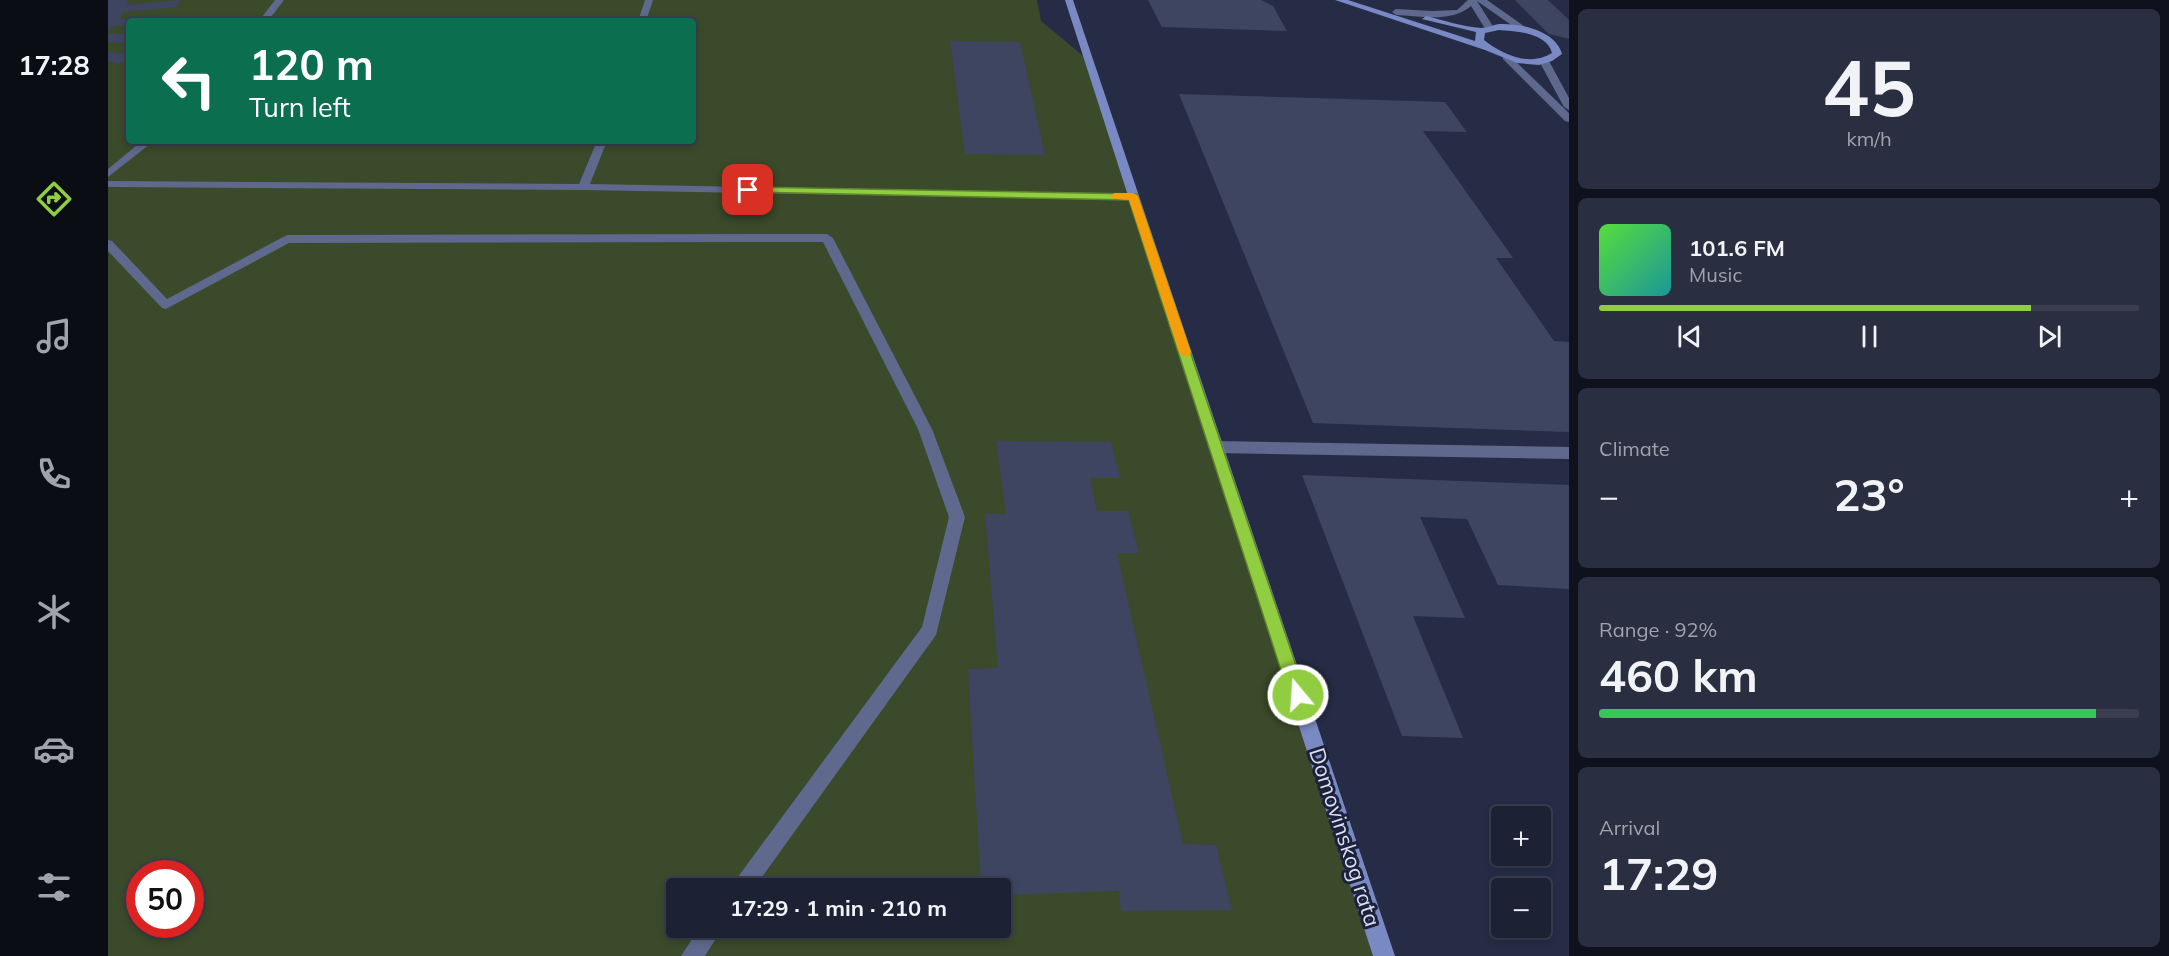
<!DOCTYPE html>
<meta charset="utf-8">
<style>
:root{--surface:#1c2134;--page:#292e40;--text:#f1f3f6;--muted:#a0a3ac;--line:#3a3e4f;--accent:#91cd40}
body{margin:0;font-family:Mulish,sans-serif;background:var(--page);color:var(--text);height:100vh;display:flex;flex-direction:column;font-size:22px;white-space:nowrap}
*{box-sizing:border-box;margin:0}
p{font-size:20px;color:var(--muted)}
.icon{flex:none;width:33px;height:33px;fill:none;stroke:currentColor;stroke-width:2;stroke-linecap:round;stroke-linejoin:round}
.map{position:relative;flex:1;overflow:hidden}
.details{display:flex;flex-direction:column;gap:9px;padding:9px;background:#0f121d;width:600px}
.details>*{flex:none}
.banner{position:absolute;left:18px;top:18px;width:570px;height:126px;border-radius:6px;box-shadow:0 3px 9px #0003,0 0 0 2px var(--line);background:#0b6e4f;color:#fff;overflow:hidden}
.controls{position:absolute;left:1383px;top:806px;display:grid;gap:12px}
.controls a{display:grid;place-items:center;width:60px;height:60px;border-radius:6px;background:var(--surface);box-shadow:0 3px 9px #0003,0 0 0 2px var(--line);font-size:30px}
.speed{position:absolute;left:18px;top:860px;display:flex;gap:12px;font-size:30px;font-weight:700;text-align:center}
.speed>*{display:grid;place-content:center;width:78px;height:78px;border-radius:50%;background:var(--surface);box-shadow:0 3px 9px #0003,0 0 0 2px var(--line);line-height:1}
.speed .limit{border:9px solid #d22;background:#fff;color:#111}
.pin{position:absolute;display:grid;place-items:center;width:51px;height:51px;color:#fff;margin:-26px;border-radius:12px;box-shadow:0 3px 9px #0006}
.me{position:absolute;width:66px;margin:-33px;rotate:342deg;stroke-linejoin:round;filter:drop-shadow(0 0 4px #0008)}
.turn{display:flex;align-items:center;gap:21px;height:126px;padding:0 24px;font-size:27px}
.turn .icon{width:78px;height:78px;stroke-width:2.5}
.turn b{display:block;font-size:42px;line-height:51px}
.big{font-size:45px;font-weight:700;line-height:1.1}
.details .card{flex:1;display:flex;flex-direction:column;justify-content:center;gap:9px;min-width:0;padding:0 21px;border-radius:9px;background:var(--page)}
.details .dial{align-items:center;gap:0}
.dial b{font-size:78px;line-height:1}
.song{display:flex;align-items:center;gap:18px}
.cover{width:72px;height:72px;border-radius:9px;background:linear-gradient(135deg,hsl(110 70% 55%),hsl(180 70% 35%))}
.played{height:6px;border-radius:3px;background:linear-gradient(90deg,var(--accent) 80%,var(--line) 80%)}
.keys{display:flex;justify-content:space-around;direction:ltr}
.heat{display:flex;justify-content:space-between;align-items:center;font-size:33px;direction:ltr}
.charge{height:9px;border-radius:4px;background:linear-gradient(90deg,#34c759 92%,var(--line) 0)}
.trip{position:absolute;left:558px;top:878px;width:345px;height:60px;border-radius:6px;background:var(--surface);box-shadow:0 3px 9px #0003,0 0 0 2px var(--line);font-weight:700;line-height:60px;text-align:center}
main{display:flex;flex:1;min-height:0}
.menu{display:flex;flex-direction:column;width:108px;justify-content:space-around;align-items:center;background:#0b0d15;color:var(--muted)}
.menu .icon{width:42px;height:42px}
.menu .active{color:var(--accent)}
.menu b{font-size:27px;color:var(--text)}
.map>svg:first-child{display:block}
.green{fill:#3a4a2a;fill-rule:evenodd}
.building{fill:#3e4561}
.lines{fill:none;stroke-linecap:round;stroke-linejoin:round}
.lane{fill:#5e698d;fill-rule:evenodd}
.street{fill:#5e698d;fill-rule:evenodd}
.secondary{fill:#7989c3;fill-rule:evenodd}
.route{fill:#91cd40;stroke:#5e852a;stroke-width:1.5}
.slow{fill:#f59e0b}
.labels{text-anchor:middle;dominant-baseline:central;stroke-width:6;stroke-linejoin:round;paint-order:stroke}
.street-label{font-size:22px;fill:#d9dff0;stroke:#1c223b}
</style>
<main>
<nav class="menu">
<b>17:28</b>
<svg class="icon active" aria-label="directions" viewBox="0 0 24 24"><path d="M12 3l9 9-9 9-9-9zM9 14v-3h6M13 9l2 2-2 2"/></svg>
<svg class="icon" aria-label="music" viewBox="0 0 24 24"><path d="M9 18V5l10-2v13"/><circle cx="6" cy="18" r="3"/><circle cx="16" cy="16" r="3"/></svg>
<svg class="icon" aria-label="phone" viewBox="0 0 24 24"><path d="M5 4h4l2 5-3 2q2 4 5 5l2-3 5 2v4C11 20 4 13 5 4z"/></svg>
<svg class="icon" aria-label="climate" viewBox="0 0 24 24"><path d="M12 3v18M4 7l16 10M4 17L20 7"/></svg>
<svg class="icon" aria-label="car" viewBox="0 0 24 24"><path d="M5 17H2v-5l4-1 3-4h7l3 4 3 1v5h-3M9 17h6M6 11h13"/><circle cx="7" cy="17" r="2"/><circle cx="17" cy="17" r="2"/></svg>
<svg class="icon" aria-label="filters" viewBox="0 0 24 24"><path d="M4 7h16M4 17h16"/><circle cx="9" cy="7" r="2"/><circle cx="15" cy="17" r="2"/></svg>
</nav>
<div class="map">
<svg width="1461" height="956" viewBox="0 0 1461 956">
<rect width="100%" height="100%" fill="#262c46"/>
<path class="green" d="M0 0H929L933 21 980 60 1276 956H0ZM21 21H585V141H21ZM32 873H82V924H32ZM568 888H892V927H568Z"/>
<g class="building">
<polygon points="0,0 19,0 19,5 72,0 69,7 15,12 11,19 64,15 59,21 21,21 21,25 5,26 0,31"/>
<polygon points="1040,0 1153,0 1165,6 1179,31 1054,27"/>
<polygon points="1407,0 1440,0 1461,20 1461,39 1441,34"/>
<polygon points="0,34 21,34 21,43 0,42"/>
<polygon points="842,41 912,42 937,155 857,154"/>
<polygon points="0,52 21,54 21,57 11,64 0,61"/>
<polygon points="1071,94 1337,102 1359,132 1315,131 1405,258 1388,258 1446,341 1461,342 1461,432 1205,423"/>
<polygon points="888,441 1003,442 1012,478 982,478 989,511 1020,511 1031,553 1009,553 1075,844 1108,845 1124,910 1013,911 1011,891 892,895 892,888 873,888 860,669 890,668 877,514 898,514"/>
<polygon points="1194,475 1461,485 1461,589 1390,585 1359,519 1312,517 1357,618 1305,616 1355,738 1294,736"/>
</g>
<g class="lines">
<g class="lane">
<polygon points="167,0 176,0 160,21 151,21"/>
<polygon points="537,0 545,0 538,21 530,21"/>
<path d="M1360 0H1379L1420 29 1412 31 1369 1 1386 28 1384 30H1378L1363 6C1344 23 1312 16 1288 15L1284 12 1288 9 1324 11 1349 10Z"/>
<polygon points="34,141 46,141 0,177 0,169"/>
<polygon points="489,141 499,141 482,184 1025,194 1031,197 1025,200 475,190 0,187 0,181 471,184"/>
<polygon points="719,234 725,238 824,429 857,517 828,635 646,888 624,888 627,881 814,627 841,517 810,429 715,242 181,243 58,309 54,308 0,251 0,240 4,241 59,299 179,235"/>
<polygon points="1107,441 1461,447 1461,459 1107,453 1102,451 1100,447 1102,443"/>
<polygon points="592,927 615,927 597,956 573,956"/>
</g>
<g class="street">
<polygon points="1395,55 1401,55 1461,113 1461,122 1457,121 1395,59"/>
<polygon points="1436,58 1441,61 1461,98 1461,110 1456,107 1431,61"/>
</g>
<g class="secondary">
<polygon points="957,0 965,0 1287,956 1265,956"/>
<path d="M1227 0H1240L1367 41 1368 32 1314 19 1318 16C1335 20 1355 27 1373 28 1379 28 1385 25 1391 24 1412 23 1448 31 1454 54L1444 61 1431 65 1409 63 1377 50ZM1391 30C1408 31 1439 33 1444 53 1422 67 1395 55 1376 40L1377 33Z"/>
</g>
</g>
<polygon class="route" points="640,187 1029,194 1198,695 1195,701 1190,703 1184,701 1181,695 1021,200 636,192 634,190"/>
<polygon class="slow" points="1025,193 1030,196 1083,352 1082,355 1077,357 1071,352 1021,200 1007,199 1002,196 1007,193"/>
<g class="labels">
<g class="street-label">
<text transform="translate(1237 837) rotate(72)">Domovinskog rata</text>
</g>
</g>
</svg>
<div class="controls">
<a>+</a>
<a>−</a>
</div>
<div class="speed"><div class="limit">50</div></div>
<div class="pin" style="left:640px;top:190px;background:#d93025"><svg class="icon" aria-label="arrive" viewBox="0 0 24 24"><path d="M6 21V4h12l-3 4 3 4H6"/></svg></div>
<svg class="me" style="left:1190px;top:695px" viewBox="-20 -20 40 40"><circle r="17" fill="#91cd40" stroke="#fff" stroke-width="3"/><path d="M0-11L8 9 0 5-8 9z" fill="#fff"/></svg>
<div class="trip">17:29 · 1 min · 210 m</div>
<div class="banner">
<div class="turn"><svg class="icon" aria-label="left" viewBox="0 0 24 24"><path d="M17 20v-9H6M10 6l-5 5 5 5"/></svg><div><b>120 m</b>Turn left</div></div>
</div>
</div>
<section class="details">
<div class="card dial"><b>45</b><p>km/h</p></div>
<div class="card">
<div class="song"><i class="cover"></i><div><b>101.6 FM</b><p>Music</p></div></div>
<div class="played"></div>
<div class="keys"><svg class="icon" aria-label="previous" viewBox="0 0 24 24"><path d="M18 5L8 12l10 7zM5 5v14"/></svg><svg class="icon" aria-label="pause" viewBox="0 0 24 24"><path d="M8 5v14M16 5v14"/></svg><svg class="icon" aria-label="next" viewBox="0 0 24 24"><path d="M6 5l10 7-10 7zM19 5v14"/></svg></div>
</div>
<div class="card"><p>Climate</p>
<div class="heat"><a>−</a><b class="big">23°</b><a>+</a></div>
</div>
<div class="card"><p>Range · 92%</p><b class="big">460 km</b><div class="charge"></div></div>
<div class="card"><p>Arrival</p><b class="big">17:29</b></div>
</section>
</main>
